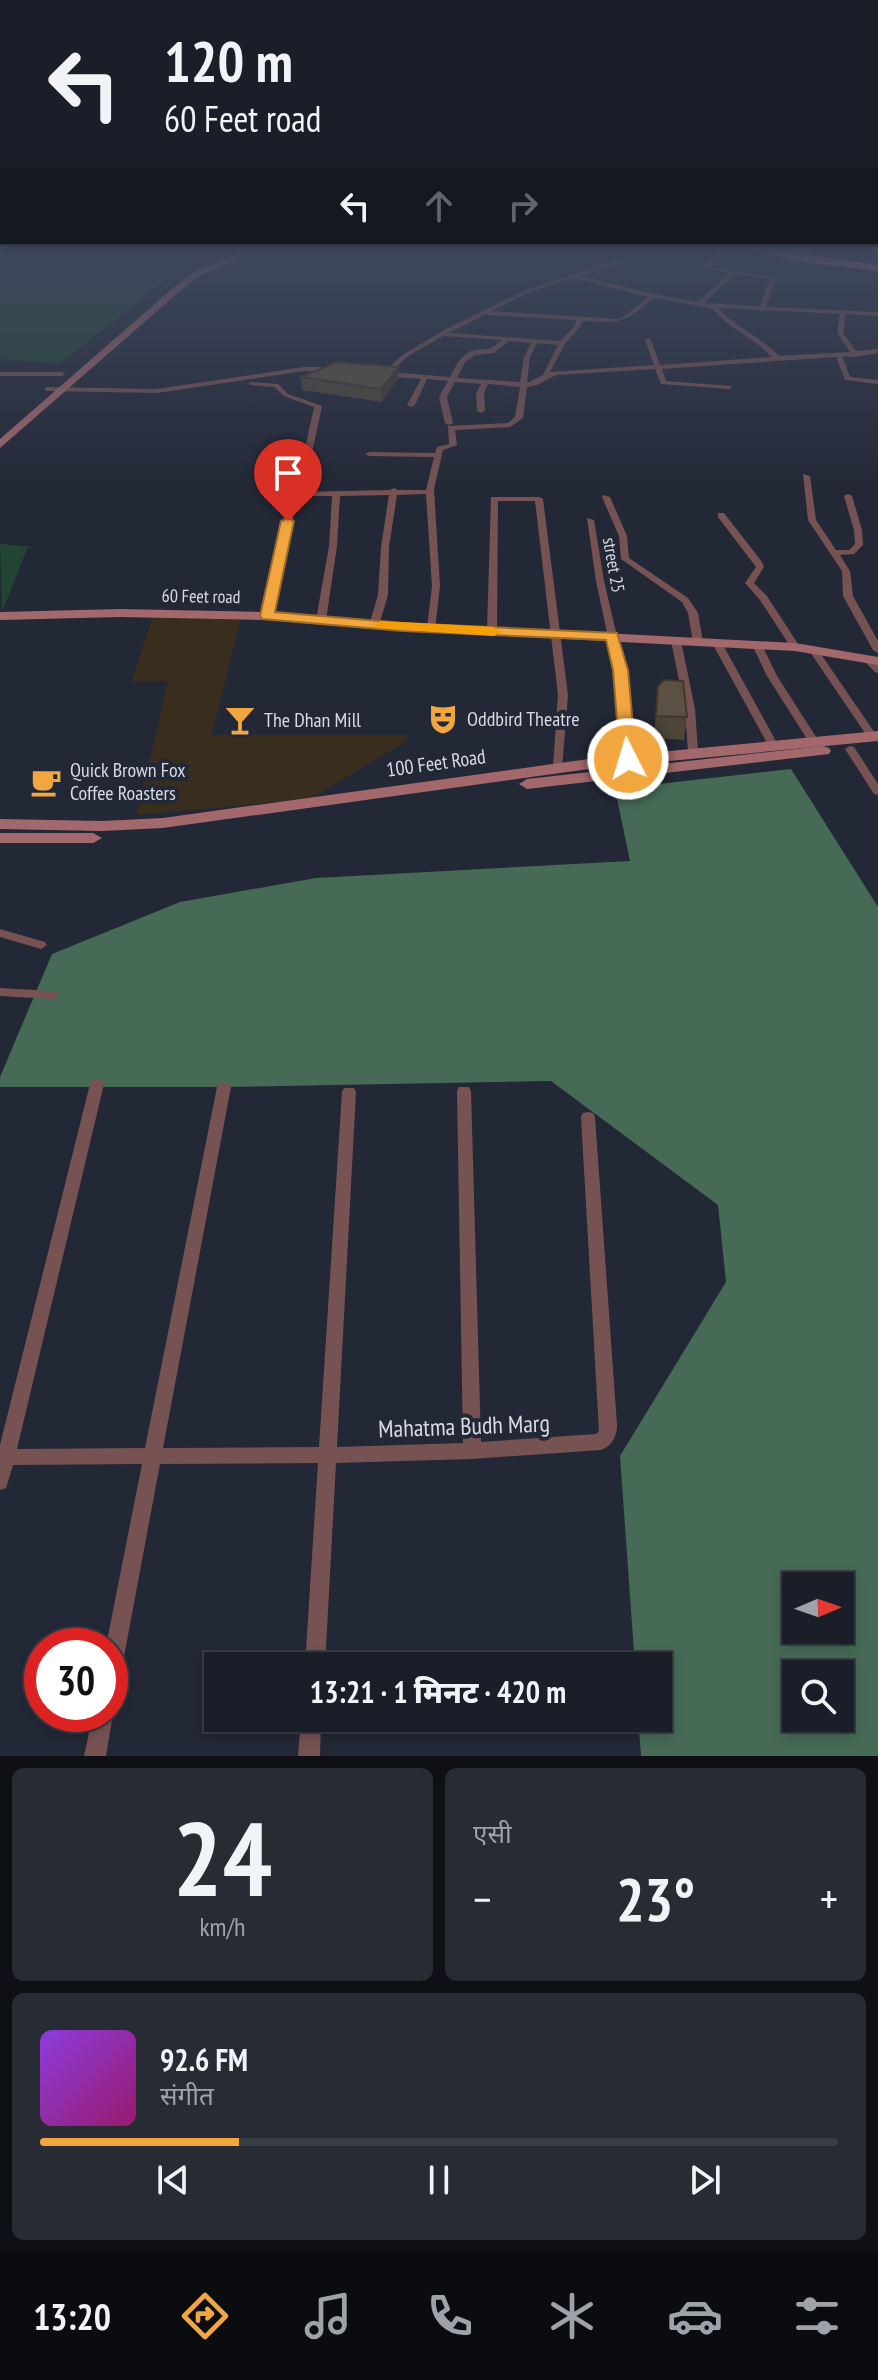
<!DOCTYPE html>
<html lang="hi">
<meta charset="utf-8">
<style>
:root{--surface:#1a1e28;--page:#272b34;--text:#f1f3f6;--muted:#9fa2a8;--line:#383c45;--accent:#f1a640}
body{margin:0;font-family:"PT Sans Narrow","Noto Sans Devanagari",sans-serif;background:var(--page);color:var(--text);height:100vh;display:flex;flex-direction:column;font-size:30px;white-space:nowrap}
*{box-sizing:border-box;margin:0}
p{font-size:26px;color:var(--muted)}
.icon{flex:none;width:44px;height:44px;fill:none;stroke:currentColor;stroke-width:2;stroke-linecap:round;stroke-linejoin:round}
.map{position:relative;height:1756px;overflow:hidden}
.drawer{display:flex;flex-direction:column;gap:12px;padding:12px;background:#0e1016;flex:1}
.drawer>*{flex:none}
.hud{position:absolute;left:0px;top:0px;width:878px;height:244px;box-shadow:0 4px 12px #0003,0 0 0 2px var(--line);background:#1a1e28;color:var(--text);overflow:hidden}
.needle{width:52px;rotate:88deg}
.tools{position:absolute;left:782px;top:1572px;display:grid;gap:16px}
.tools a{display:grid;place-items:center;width:72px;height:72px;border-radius:0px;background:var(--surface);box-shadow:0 4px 12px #0003,0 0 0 2px var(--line);font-size:40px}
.speed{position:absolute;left:24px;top:1628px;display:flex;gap:16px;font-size:40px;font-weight:700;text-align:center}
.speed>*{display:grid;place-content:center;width:104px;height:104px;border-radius:50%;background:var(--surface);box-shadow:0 4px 12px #0003,0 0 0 2px var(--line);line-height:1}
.speed .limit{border:12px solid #d22;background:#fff;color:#111}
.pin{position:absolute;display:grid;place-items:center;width:68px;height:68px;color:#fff;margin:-82px -34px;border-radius:50% 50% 50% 0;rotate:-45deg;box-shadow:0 0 8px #0007}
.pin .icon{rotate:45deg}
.me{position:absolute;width:88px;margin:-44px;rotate:355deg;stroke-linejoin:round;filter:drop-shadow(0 0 6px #0008)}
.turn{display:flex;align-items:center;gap:28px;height:168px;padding:0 32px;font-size:36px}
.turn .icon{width:104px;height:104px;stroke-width:2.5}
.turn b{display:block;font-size:56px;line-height:68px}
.lanes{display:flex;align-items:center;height:76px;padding:0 32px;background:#0003;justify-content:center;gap:40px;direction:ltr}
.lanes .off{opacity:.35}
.big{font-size:60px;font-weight:800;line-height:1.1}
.drawer .tile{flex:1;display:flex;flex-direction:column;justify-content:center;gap:12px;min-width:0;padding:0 28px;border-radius:12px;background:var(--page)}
.drawer .dial{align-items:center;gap:0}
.dial b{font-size:104px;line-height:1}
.song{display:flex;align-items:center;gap:24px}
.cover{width:96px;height:96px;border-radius:12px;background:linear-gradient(135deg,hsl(270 70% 55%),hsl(320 70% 35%))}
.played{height:8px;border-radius:4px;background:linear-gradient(90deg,var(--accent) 25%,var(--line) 25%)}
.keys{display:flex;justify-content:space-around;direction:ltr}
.heat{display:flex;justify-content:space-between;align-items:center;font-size:44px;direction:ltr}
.drawer .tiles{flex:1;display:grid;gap:12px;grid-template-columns:1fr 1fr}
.tile:last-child{grid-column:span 2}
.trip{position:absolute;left:204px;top:1652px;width:468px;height:80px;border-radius:0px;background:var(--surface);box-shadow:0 4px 12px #0003,0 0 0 2px var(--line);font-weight:800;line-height:80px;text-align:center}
.menu{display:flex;height:128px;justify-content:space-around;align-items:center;background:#0a0c10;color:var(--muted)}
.menu .icon{width:56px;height:56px}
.menu .active{color:var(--accent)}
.menu b{font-size:36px;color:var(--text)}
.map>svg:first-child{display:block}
.commercial{fill:#392e1e}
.green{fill:#224533}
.forest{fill:#466a56;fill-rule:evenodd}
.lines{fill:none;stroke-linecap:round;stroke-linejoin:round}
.street{fill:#775253;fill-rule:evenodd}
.secondary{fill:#a3686b;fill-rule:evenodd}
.primary{fill:#c5787d;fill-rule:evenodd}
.highway{fill:#e4888e;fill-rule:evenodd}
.rail-casing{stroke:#bbbfc9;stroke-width:5}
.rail{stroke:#232836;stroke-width:3;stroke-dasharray:8;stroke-linecap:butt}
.wall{fill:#4e4538}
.shaded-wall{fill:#40382e}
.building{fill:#5b5041;stroke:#40382e;stroke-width:2}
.route{fill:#f1a640;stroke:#9d6c2a;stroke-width:2}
.slow{fill:#f59e0b}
.labels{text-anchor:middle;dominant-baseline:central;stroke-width:8;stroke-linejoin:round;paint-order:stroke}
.far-street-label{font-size:18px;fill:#d7dbe4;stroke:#232836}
.poi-label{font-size:20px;fill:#d7dbe4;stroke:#232836;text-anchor:start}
.street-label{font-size:20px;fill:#d7dbe4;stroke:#232836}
.near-street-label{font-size:24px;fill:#d7dbe4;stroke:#232836}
</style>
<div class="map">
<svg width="878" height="1756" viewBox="0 0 878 1756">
<rect width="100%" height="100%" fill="#232836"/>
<polygon class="commercial" points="153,615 241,617 212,735 409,735 405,742 310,799 137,815 168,681 131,682"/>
<g class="green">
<polygon points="0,248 55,248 193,259 59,364 0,359"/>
<polygon points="0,544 33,547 27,549 2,612"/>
</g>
<path class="forest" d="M791 769 878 907V1756H641L638 1718H658V1666H635L620 1456 726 1282 718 1205 551 1081 224 1087H0V1077L52 954 180 902 316 878 630 861 615 789ZM796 1586H840V1630H796ZM796 1674H840V1718H796Z"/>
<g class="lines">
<g class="street">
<path d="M648 248H654L641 256 580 276 653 294 698 302 729 273 703 268 720 248H725L710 267 776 278 766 307 878 312V316L846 314 843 333 856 351 878 349V353L855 357 842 356 850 377 878 380V384L845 380 836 357 662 369 666 381 731 386 732 387 729 389 661 384 655 369 556 375 537 385 527 387 523 418 510 427 455 430 457 445 443 450 434 489 440 586 435 630H429L427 628 432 586 426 494 397 495 389 547 388 595 379 625 374 628 369 625 378 595 381 547 389 495 340 496 337 546 326 620 321 623 316 620 329 546 332 496H298L272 616 270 618H264L262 616 287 503 301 467 314 407 284 396 274 387 251 385 249 384V382L278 384 288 394 322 406 309 467 299 492 390 490 394 488 398 490H426L434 457 369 456 365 454 369 452 435 453 437 447 449 444 448 426 508 423 515 417 520 387 488 384 484 393 485 411 481 413 477 411 476 393 481 384 455 382 447 397 453 423 449 425 445 423 439 397 448 381 427 379 415 405 411 407 407 405 421 379 384 376 381 374 382 373 404 354 448 328 526 290 637 254ZM735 274 770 279 760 306 704 303ZM574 278 648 297 622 318 616 319 491 311 530 292ZM654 298 711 308 727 323 759 345 772 357 660 365 651 340 648 338 645 340 654 365 550 372 565 344 580 327 582 321C624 323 621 324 654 298ZM718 308 759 310 762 312 765 310 840 314 837 333 850 352 779 356C761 337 736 328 718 308ZM486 314 488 315 576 320 575 326 560 341 449 333ZM443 336 502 340C484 355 487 346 471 351 460 356 455 367 450 377L391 372 408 356ZM509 341 531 343 524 357 520 382 457 378 465 362 475 355 494 353ZM537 343 558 345 543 375 527 383 530 357Z"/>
<polygon points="304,367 338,367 341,369 338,371 304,371 157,393 47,391 44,389 47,387 157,389"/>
<polygon points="0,372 62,372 65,374 62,376 0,376"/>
<polygon points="803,474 810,476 816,520 836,550 849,550 855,544 854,530 844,496 848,494 852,496 862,530 863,545 854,554 840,555 850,571 853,596 878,641 878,653 873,650 843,596 842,571 808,520"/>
<polygon points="603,495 610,497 627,536 629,558 688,598 698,613 703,642 701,644 695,644 693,642 688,613 682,602 621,559 619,536 602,497"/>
<polygon points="491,497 539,497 543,499 568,695 562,769 554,769 553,767 558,695 535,501 498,501 497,631 492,634 487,631"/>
<polygon points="718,513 724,513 762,562 764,567 754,583 767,596 800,647 798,649 792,649 760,600 745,583 756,567 718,517"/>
<polygon points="587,518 594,520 604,581 625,670 633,759 628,762 623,759 615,670 596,581"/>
<polygon points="676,638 681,641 695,709 698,751 693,754 688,751 685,709 671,641"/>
<polygon points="717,640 722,643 777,743 776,745 772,746 767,743 712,643"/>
<polygon points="757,642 762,645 777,676 818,740 817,742 809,742 767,676 752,645"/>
<polygon points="813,646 816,647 877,736 876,738 872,739 867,736 808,649"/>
<polygon points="869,658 878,664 878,673 875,672 864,661"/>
<polygon points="850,746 854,747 878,784 878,795 874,794 845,749"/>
<polygon points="0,929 45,942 47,945 41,949 0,937"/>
<polygon points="0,988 51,991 56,992 58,995 56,998 51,999 0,996"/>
<path d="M97 1079 102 1080 104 1084 17 1449 145 1448 217 1087 219 1083H229L231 1087 163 1448 319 1447 342 1092 344 1088H354L356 1092 337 1447 463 1443 457 1091 459 1087H469L471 1091 481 1442 596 1434 599 1431 581 1117 583 1113 588 1112 593 1113 595 1117 617 1425C617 1436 612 1446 601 1450L472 1459 336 1463 325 1666H305L318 1463 160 1464 120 1678 117 1685 110 1688V1646H106L142 1464 13 1465 6 1488 0 1490V1445L90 1084 92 1080Z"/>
<polygon points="110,1707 113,1714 106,1756 84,1756 93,1714 110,1714"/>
<polygon points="301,1718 321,1718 320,1756 298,1756"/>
</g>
<g class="secondary">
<polygon points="251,248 261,248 200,276 179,292 0,448 0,439 173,288 194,272"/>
<polygon points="120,609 267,612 374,621 795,643 878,657 878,665 795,651 374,629 267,620 120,617 0,620 0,612"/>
<polygon points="878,731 878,741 596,768 163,828 102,831 0,829 0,819 102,821 163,818 596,758"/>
<polygon points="823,746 829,748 831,751 829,754 527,789 519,784 527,779"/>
<polygon points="0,833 93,833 102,838 93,843 0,843"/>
</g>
<polygon class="primary" points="786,248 798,248 812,254 807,257"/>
<polygon class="highway" points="740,248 759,248 878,265 878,271 804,262"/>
<g class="rail-casing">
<polyline id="rail" points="867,248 878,251"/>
</g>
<use href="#rail" class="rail"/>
</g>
<g class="wall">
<polygon points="398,367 398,379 382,402 302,390 301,377"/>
<polygon points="658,686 687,717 684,740 654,738"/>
</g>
<polygon class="shaded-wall" points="398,367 398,379 382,402 381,389"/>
<g class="building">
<polygon points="337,362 398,367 381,389 301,377"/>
<polygon points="664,680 683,681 687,717 656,716 658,686"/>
</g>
<linearGradient id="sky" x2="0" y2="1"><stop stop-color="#13161e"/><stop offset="0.5" stop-color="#3f485d"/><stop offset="1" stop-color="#3f485d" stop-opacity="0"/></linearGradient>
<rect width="878" height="493" fill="url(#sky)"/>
<polygon class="route" points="288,518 294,521 275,612 403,623 617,633 628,670 636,759 634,762 628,764 620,759 613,670 606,640 403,631 262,619 260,616 281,521"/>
<polygon class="slow" points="381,621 494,627 501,632 494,636 376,628 374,625"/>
<defs>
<g id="theatre-bare" transform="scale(2.4)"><path d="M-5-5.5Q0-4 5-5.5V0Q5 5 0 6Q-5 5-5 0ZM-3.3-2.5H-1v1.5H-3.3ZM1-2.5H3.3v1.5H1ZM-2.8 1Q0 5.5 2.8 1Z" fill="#f1a640" stroke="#232836" stroke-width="2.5" paint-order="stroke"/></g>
<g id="bar-bare" transform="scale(2.4)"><path d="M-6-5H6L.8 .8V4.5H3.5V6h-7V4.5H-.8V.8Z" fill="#f1a640" stroke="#232836" stroke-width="2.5" paint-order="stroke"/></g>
<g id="cafe-bare" transform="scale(2.4)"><path d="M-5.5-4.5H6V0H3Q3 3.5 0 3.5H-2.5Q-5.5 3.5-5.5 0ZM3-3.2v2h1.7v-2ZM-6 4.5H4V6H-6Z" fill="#f1a640" stroke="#232836" stroke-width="2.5" paint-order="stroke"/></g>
</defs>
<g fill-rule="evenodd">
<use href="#theatre-bare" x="443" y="719"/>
<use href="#bar-bare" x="240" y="720"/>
<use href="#cafe-bare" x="46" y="782"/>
</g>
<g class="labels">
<g class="far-street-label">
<text transform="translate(614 565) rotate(80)">street 25</text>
<text transform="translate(201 596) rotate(1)">60 Feet road</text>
</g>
<g class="poi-label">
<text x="467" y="719">Oddbird Theatre</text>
<text x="264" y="720">The Dhan Mill</text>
<text x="70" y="770">Quick Brown Fox<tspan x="70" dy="23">Coffee Roasters</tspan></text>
</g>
<g class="street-label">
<text transform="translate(436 763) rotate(-8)">100 Feet Road</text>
</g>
<g class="near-street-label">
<text transform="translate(464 1426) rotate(-2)">Mahatma Budh Marg</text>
</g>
</g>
</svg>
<div class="tools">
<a><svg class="needle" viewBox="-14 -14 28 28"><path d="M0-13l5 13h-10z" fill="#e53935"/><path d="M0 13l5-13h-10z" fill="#9fa2a8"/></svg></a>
<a><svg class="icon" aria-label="search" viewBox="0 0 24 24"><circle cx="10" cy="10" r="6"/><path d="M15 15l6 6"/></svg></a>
</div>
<div class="speed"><div class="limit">30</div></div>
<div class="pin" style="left:288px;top:521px;background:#d93025"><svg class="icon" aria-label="arrive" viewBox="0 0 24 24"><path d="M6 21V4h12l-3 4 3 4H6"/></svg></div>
<svg class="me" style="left:628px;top:759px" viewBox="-20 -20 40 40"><circle r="17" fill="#f1a640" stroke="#fff" stroke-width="3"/><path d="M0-11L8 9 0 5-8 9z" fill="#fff"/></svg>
<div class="trip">13:21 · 1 मिनट · 420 m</div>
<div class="hud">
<div class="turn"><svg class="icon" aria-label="left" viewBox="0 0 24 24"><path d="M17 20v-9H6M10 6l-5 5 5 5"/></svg><div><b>120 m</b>60 Feet road</div></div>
<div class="lanes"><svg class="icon" aria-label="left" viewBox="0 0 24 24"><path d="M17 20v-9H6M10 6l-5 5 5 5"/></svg><svg class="icon off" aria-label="ahead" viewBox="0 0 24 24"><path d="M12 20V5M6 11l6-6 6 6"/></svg><svg class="icon off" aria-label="right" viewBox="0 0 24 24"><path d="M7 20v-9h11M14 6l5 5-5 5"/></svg></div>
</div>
</div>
<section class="drawer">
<div class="tiles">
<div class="tile dial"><b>24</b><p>km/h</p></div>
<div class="tile"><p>एसी</p>
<div class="heat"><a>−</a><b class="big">23°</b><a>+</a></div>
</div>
<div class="tile">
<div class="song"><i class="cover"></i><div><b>92.6 FM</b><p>संगीत</p></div></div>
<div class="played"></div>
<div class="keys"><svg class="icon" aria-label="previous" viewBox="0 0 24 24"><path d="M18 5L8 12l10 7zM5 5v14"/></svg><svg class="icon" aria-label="pause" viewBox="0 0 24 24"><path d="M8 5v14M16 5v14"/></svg><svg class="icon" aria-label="next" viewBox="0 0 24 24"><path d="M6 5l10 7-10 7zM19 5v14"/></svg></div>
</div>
</div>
</section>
<nav class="menu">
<b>13:20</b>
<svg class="icon active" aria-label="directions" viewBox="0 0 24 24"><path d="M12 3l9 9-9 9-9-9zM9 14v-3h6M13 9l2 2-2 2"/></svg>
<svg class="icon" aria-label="music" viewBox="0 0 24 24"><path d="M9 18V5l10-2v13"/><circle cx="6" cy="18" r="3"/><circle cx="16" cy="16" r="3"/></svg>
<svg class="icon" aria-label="phone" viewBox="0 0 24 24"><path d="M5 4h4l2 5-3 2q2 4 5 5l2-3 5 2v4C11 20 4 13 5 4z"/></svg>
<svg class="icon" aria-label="climate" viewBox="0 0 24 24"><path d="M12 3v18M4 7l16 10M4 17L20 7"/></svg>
<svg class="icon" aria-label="car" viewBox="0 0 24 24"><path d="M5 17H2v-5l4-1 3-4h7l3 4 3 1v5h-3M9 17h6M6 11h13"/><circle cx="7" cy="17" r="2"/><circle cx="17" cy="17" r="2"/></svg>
<svg class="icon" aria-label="filters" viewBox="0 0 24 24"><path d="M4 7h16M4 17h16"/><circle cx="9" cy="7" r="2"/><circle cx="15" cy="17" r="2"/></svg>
</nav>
